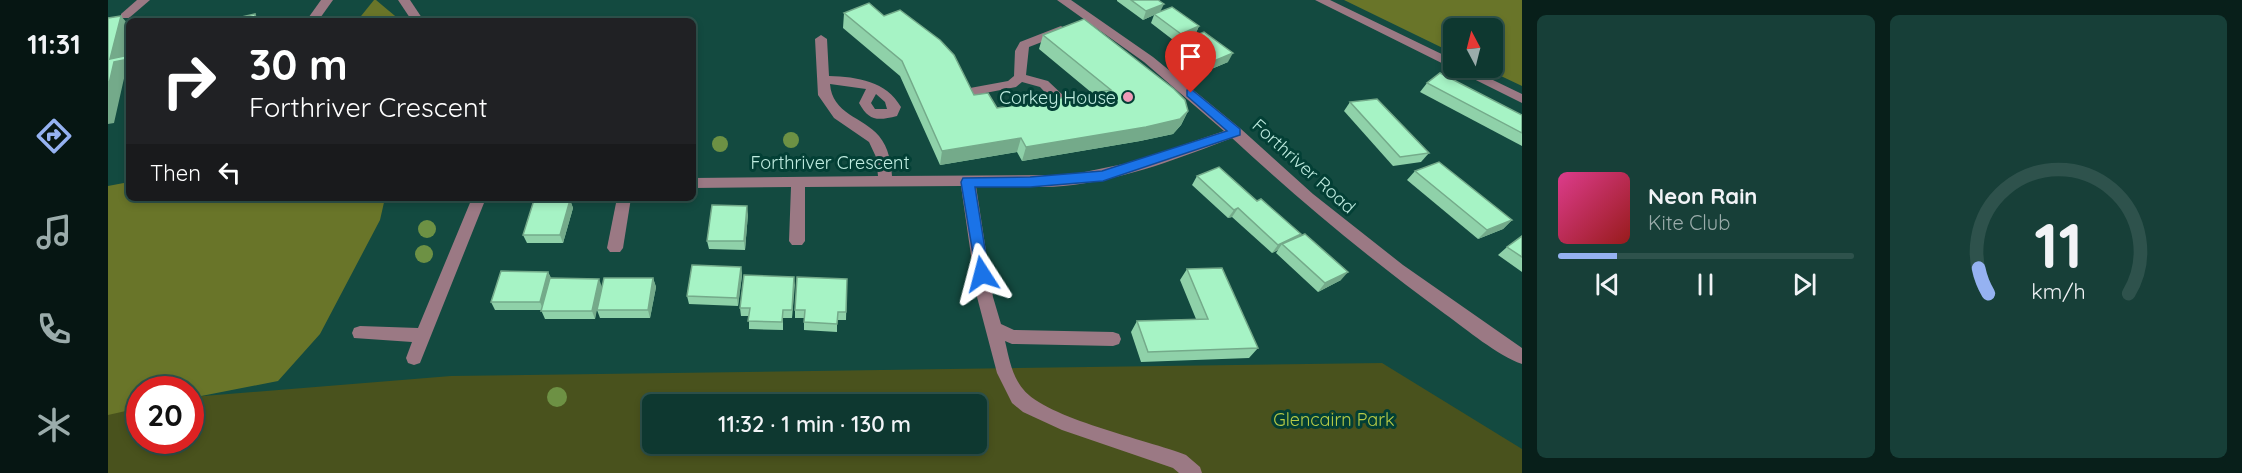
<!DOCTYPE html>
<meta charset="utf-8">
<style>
:root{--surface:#0e3830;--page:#173f38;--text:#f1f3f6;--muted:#9bacab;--line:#2e524c;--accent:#95b2f1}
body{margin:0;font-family:Quicksand,sans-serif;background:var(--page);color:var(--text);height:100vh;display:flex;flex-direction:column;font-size:22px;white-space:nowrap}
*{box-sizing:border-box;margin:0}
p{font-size:20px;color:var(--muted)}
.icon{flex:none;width:33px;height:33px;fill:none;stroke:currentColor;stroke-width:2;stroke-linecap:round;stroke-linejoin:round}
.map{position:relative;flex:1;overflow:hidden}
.sheet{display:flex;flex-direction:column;gap:15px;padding:15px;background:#081f1a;width:720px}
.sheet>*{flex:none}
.top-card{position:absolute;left:18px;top:18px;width:570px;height:183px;border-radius:9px;box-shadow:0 3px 9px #0003,0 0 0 2px var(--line);background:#202124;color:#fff;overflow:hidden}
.needle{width:39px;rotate:353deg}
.controls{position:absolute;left:1335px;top:18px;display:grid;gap:12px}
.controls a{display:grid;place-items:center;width:60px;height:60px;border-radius:9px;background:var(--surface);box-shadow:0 3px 9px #0003,0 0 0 2px var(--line);font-size:30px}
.speed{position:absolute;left:18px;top:376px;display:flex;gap:12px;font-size:30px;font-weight:700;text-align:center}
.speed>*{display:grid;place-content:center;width:78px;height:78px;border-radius:50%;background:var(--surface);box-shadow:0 3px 9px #0003,0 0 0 2px var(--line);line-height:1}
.speed .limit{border:9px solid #d22;background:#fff;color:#111}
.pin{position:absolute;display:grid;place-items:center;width:51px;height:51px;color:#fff;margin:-62px -26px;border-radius:50% 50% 50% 0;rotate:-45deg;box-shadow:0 0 6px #0007}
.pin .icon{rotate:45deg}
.me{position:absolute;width:66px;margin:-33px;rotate:351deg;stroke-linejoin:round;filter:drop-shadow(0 0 4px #0008)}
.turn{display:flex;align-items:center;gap:21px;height:126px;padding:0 24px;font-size:27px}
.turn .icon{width:78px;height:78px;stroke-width:2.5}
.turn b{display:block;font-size:42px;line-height:51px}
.then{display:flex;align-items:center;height:57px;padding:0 24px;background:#0003;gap:12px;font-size:22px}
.sheet .widget{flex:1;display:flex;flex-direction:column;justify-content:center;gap:9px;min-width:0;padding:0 21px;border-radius:9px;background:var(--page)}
.sheet .dial{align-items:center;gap:0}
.dial svg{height:156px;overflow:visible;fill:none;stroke:var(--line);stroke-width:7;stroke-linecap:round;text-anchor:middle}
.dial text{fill:var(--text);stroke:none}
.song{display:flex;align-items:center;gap:18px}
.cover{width:72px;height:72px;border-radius:9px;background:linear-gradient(135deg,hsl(330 70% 55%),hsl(0 70% 35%))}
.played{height:6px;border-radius:3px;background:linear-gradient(90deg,var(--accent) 20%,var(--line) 20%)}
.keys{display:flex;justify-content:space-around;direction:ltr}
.sheet .tiles{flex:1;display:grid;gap:15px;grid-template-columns:repeat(2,1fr)}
.trip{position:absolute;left:534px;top:394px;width:345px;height:60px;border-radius:9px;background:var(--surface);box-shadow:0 3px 9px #0003,0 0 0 2px var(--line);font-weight:600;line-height:60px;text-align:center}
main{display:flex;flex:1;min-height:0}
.menu{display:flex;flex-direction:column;width:108px;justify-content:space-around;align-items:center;background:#061613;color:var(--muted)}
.menu .icon{width:42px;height:42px}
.menu .selected{color:var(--accent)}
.menu b{font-size:27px;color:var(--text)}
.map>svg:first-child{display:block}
.green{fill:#49521d;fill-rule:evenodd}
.forest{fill:#697529}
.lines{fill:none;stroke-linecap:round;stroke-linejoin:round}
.minor{fill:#9b7984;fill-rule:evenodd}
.tree{fill:#6d9144}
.wall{fill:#8fd1a9}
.shaded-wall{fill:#74aa8a}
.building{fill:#a6f3c5;stroke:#74aa8a;stroke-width:1.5}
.route{fill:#1a73e8;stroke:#114b97;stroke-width:1.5}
.poi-dot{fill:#ef9ab8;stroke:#033f35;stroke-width:2}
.labels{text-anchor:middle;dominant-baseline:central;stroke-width:6;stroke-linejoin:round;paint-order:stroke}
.poi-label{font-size:18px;fill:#bfece0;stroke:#033f35;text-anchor:end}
.street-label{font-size:18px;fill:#bfece0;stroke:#033f35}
.park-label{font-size:18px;fill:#b7cb47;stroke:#033f35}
</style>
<main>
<nav class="menu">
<b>11:31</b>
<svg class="icon selected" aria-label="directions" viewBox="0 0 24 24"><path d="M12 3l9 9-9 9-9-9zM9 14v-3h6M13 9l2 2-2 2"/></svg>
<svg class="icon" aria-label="music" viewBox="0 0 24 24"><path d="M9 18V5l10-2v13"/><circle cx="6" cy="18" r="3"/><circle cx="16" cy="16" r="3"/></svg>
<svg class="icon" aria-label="phone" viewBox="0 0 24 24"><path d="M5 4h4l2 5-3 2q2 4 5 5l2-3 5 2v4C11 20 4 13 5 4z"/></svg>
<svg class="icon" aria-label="climate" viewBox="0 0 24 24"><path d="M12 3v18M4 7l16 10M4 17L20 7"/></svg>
</nav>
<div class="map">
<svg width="1414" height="473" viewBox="0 0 1414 473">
<rect width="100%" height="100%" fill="#134a40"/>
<path class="green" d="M1274 363 1414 449V473H0V403L31 401 32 441H82L83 397 343 376ZM544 405H868V444H544Z"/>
<g class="forest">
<polygon points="266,0 268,0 293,21 249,21"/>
<polygon points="1236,0 1414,0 1414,86 1376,68 1384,68 1384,28 1346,28 1345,53"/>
<polygon points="21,182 21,198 277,198 272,220 212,334 170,381 83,398 82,390 32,390 31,408 0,415 0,186"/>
</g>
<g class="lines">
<g class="minor">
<polygon points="29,0 42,0 21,18 13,18 13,14"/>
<polygon points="213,0 225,0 210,21 198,21"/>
<polygon points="290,0 302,0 316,21 304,21"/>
<path d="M949 0H963L1045 57 1133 129 1205 194 1295 265 1414 348V364C1389 355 1359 330 1337 314 1263 260 1192 201 1124 138 1072 158 1020 178 965 185 933 189 899 186 868 186L885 297 893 324 906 330 1005 332 1011 334 1013 339 1011 344 1005 346 904 344 897 341C901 358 904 376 915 389 937 418 1040 440 1078 455L1092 467 1094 473H1071L1065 468 954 430 915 412 904 403 889 373 869 297 853 186 697 187V241L694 245H684L681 241 683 187 585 188V178L770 176 768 157 761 142 726 118 710 95 707 39 713 35 719 39 721 76C750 77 778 81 793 107L789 116C769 121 761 121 751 103L758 89 722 84C724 114 755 117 771 136 781 148 783 163 784 176L962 175 1025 162 1116 131 1036 62ZM768 94 777 102 779 109H767L763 103Z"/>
<polygon points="1207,0 1222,0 1346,60 1346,68 1360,68 1414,94 1414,103"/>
<polygon points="953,26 959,30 957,33 921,47 918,75 940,81 958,98 959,101 958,104 948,104 932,87 914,82 908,87 867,95 862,94 861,91 862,88 900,81 906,76 907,51 912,42"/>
<polygon points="364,198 378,198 312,363 306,365 300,363 298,358 304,342 246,338 244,333 246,328 252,326 310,328"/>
<polygon points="509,198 523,198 515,248 512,252 502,252 499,248"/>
</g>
</g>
<g class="tree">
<circle cx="683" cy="140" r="8"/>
<circle cx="612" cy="144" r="8"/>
<circle cx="319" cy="229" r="9"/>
<circle cx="316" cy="254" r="9"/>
<circle cx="449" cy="397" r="10"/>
</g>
<g class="wall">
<polygon points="1009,0 1050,0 1052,11 1091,26 1087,35 1069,43 1043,23 1046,15 1035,20 1009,1"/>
<polygon points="736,13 889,108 984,93 931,49 935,35 1080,111 1073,125 1065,134 1032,141 914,161 909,152 832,165 792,76 735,28"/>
<polygon points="1078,39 1120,62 1101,70 1074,48"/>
<polygon points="1319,83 1414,115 1414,146 1312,92"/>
<polygon points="1242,102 1321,153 1313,162 1285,166 1236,111"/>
<polygon points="1307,171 1404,220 1395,229 1370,239 1299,180"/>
<polygon points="1089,176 1149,201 1191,236 1233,280 1210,292 1168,253 1170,250 1164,253 1124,217 1120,218 1084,185"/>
<polygon points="462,200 465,208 455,243 419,243 415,235"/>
<polygon points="640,214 637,250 601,249 599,241"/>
<polygon points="1414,236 1414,272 1390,255 1399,247"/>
<polygon points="633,267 634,275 630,306 581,304 579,296"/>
<polygon points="1079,269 1150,348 1141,358 1033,362 1023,332 1029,321 1088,319 1072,280"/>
<polygon points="440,272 443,278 491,279 487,319 437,319 433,310 387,310 383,302"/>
<polygon points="686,277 684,318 675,318 675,330 641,329 641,316 633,316 632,308"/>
<polygon points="545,278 548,287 542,318 492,318 489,310"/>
<polygon points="739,279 738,320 729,320 729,332 696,330 696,318 687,318 687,310"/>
</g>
<g class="shaded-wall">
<polygon points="1056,4 1052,12 1046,14 1046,15 1035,20 1038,11"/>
<polygon points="147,14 152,21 147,21"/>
<polygon points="13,16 21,25 21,37 16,60 21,59 21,74 17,74 6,123 0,124 0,88 2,59"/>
<polygon points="1091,26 1087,35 1069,43 1073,34"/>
<polygon points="1125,53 1120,62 1101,70 1106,61"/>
<polygon points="1080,111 1073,125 1065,134 1032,141 914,161 918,147"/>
<polygon points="913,138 909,152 832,165 834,151"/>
<polygon points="462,200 465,208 455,243 452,235"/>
<polygon points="639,206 640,214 637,250 636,241"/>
<polygon points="1130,208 1124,217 1120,218 1126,210"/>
<polygon points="1404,220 1395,229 1370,239 1379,230"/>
<polygon points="1193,234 1186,243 1174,244 1170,250 1164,253 1170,245"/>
<polygon points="633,267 634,275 630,306 629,298"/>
<polygon points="440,272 444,280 436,311 432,302"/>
<polygon points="1240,272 1233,280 1210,292 1217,283"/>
<polygon points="686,277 687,285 684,318 684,310"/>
<polygon points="545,278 548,287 542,318 540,310"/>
<polygon points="491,279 494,287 487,319 484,311"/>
</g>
<g class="building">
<polygon points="1023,0 1050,0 1056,4 1038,11"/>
<polygon points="761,3 776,16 792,10 832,40 846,55 866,95 880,93 889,108 1003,90 935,35 976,19 1066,89 1077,100 1080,111 1072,119 1038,127 918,147 913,138 834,151 794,61 736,13"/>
<polygon points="1064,7 1091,26 1073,34 1046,14"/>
<polygon points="147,14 147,21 116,21"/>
<polygon points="13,16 2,59 21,55 21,59 6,62 0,88 0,18"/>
<polygon points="1096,32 1125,53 1106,61 1078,39"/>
<polygon points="1332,73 1414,115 1414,133 1319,83"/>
<polygon points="1269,99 1321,153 1292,157 1242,102"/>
<polygon points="1331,162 1404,220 1379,230 1307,171"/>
<polygon points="1111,167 1149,201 1153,199 1193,234 1170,245 1130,208 1126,210 1089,176"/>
<polygon points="426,200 462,200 452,235 415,235"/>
<polygon points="604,205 639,206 636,241 599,241"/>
<polygon points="1197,234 1240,272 1217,283 1174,244"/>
<polygon points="1414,236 1414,257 1399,247"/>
<polygon points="584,265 633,267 629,298 579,296"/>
<polygon points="1114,268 1150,348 1040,352 1029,321 1100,319 1079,269"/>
<polygon points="393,271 440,272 432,302 383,302"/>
<polygon points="636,275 686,277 684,310 675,310 674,322 640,321 642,308 632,308"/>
<polygon points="689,277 739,279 738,312 730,312 729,324 696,322 697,310 687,310"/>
<polygon points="442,278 491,279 484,311 433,311"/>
<polygon points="496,278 545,278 540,310 489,310"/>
</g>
<polygon class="route" points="1083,89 1132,129 1132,135 995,181 922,187 867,187 881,274 879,278 869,278 853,182 855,178 922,177 994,171 1119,131 1079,96 1079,90"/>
<circle class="poi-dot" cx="1020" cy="97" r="6"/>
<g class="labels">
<g class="poi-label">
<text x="1008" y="97">Corkey House</text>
</g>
<g class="street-label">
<text x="722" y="162">Forthriver Crescent</text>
<text transform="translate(1196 166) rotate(42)">Forthriver Road</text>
</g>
<g class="park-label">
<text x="1226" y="419">Glencairn Park</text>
</g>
</g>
</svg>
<div class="controls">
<a><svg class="needle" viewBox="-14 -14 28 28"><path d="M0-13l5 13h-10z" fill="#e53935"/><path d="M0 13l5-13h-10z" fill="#9bacab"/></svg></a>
</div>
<div class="speed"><div class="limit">20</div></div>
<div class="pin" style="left:1083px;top:93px;background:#d93025"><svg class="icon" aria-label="arrive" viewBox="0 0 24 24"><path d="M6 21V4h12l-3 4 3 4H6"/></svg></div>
<svg class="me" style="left:874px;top:274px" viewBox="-20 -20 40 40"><path d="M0-17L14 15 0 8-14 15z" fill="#1a73e8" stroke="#fff" stroke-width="4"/></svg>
<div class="trip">11:32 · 1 min · 130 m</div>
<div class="top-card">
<div class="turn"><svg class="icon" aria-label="right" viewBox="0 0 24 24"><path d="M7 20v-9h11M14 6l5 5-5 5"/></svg><div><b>30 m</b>Forthriver Crescent</div></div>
<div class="then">Then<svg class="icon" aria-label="left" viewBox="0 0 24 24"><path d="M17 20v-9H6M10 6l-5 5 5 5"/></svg></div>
</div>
</div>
<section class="sheet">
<div class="tiles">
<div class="widget">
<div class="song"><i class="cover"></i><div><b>Neon Rain</b><p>Kite Club</p></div></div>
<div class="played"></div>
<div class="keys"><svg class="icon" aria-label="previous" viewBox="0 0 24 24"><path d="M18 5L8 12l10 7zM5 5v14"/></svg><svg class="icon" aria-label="pause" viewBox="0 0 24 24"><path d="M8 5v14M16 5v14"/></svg><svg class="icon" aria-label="next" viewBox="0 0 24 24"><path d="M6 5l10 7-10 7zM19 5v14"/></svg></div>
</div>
<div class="widget dial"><svg viewBox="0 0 100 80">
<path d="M14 69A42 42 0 1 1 86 69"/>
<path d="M14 69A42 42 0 0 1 9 56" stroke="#95b2f1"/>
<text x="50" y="56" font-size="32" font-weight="700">11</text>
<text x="50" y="72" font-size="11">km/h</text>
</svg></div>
</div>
</section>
</main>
